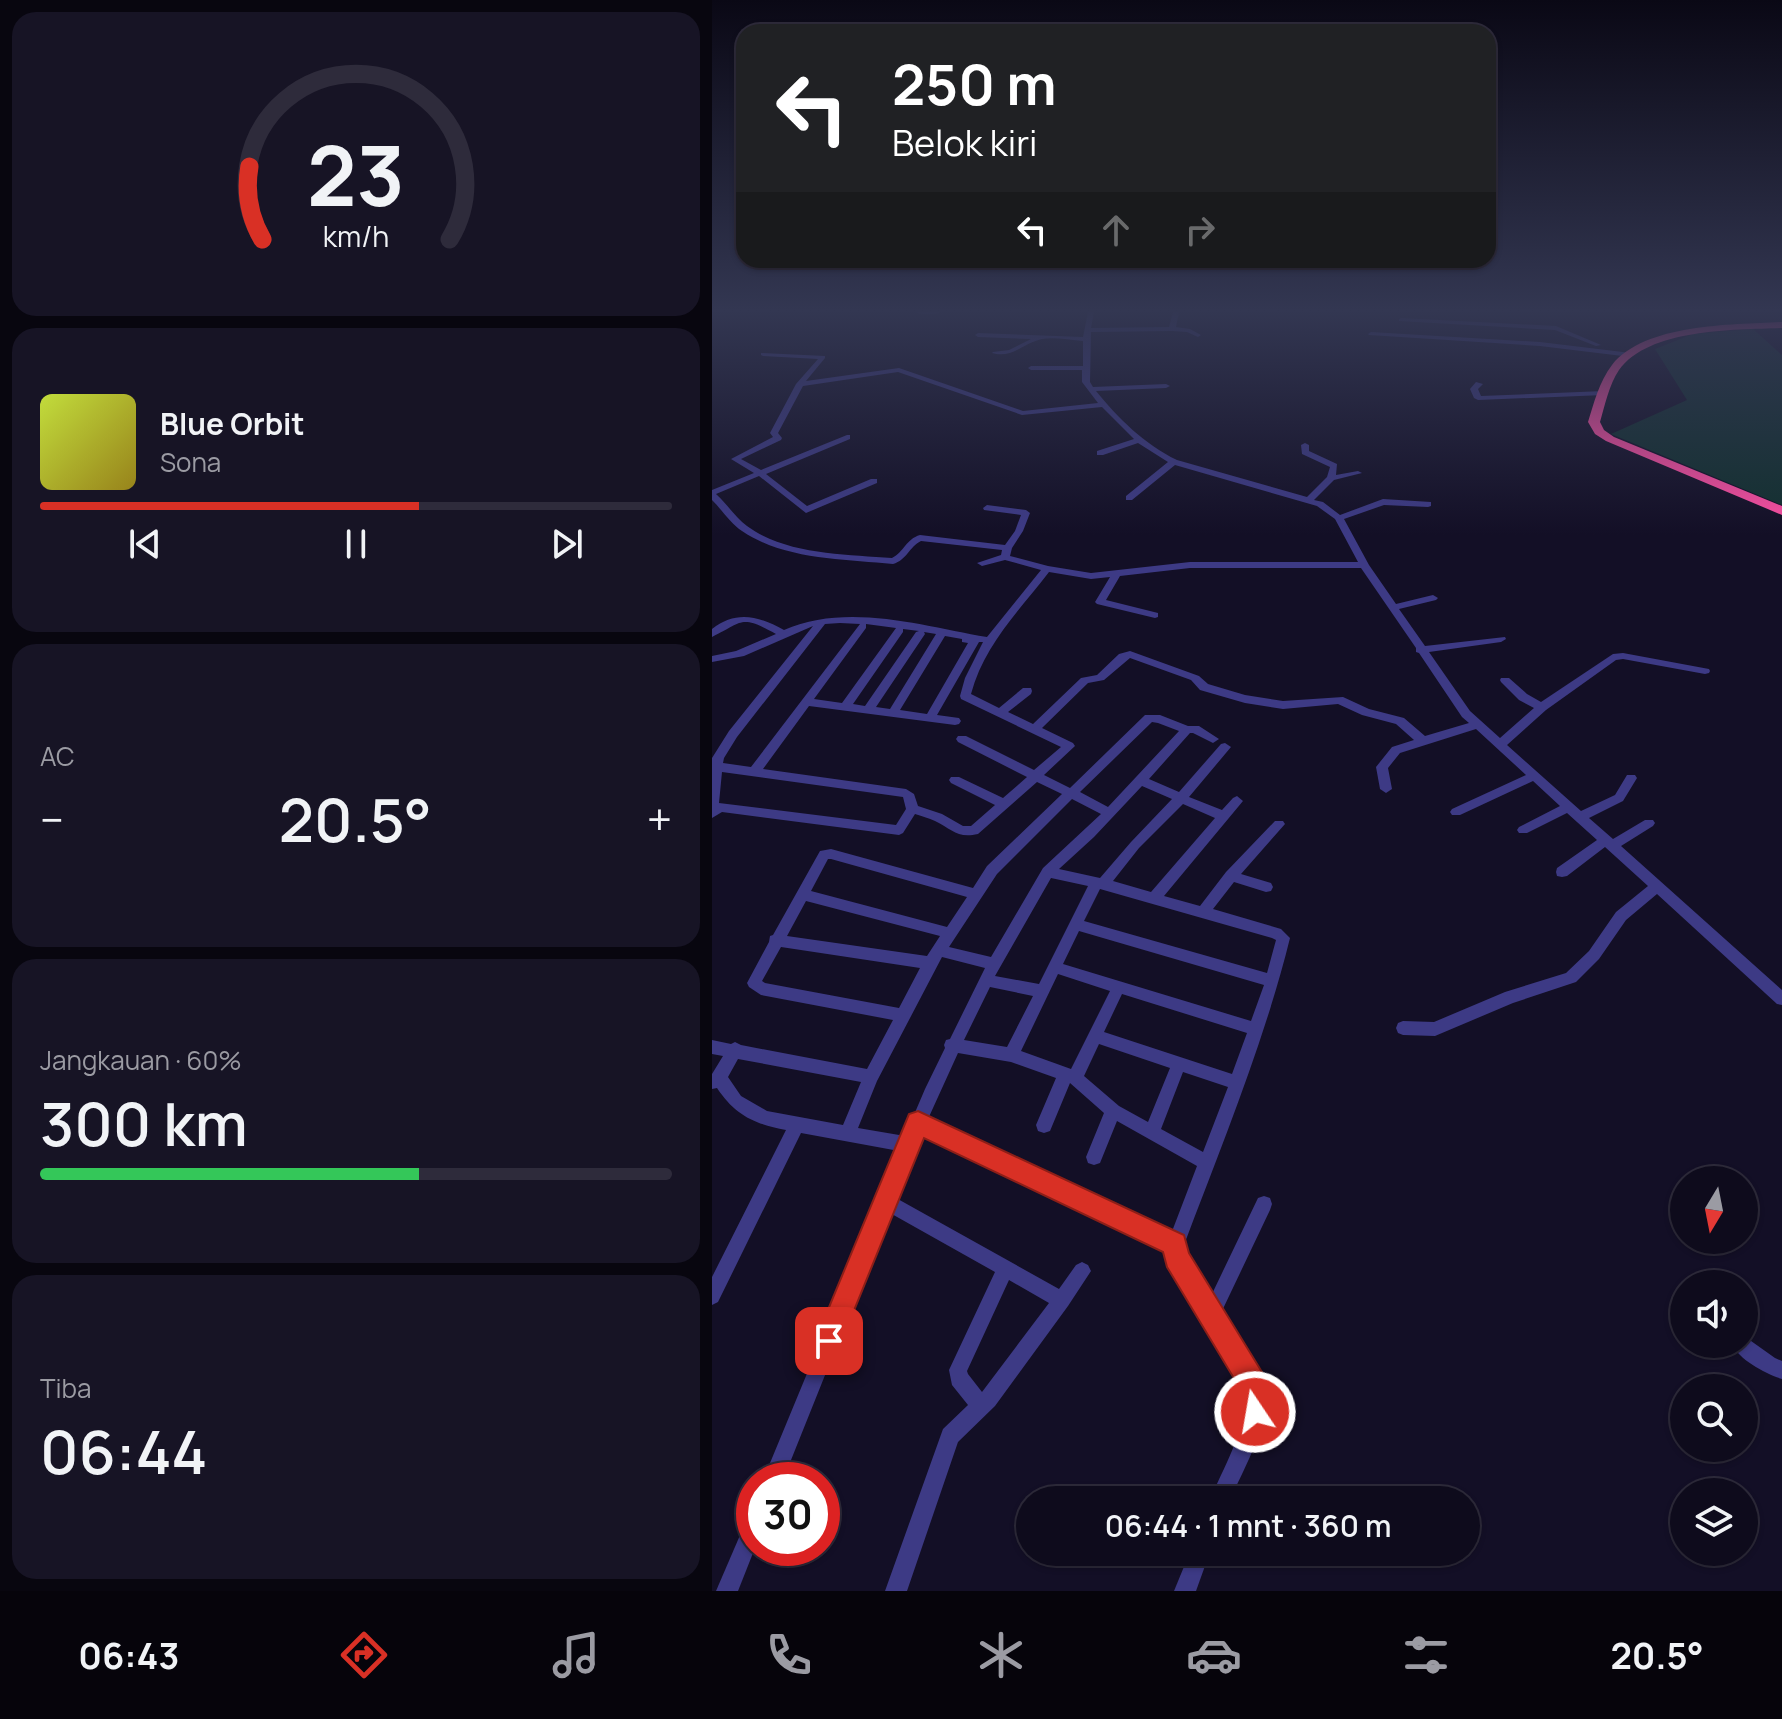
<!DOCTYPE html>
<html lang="id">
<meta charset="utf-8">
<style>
:root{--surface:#0e0b1c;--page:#171425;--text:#f1f3f6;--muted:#9b9ba3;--line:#2e2b3b;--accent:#d93025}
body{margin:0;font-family:Manrope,sans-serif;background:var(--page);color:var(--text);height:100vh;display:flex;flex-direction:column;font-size:30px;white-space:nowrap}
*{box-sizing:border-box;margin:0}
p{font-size:26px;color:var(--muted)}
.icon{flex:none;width:44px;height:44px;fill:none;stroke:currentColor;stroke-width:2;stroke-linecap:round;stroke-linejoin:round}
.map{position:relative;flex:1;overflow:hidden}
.panel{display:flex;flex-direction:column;gap:12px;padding:12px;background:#08060f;width:712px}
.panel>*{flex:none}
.hud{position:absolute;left:24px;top:24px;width:760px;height:244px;border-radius:24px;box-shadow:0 2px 6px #0004,0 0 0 2px var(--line);background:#202124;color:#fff;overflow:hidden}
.needle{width:52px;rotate:190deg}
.fabs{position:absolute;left:958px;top:1166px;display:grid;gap:16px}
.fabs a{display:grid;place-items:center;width:88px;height:88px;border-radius:50%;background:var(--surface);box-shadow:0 2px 6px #0004,0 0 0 2px var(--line);font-size:40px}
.speed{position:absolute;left:24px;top:1462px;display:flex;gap:16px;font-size:40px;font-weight:700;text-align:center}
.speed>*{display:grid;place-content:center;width:104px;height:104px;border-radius:50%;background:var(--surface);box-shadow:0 2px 6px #0004,0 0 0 2px var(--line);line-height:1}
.speed .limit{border:12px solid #d22;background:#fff;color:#111}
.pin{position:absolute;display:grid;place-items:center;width:68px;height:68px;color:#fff;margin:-34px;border-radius:16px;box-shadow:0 4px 12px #0006}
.me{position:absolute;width:88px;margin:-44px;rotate:348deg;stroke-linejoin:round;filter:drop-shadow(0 0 6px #0008)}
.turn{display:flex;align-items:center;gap:28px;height:168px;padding:0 24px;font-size:36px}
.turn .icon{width:104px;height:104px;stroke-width:2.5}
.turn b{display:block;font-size:56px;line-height:68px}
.lanes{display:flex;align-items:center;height:76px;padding:0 24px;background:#0003;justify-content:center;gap:40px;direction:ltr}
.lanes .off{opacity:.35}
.big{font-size:60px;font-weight:600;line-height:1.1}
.panel .tile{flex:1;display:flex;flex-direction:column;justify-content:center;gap:12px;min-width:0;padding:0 28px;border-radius:24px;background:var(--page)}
.panel .dial{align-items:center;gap:0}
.dial svg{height:208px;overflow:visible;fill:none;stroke:var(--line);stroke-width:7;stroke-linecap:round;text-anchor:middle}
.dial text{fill:var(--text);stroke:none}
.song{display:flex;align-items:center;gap:24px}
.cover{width:96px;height:96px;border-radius:12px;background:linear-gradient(135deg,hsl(70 70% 55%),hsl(50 70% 35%))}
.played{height:8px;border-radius:4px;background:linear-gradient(90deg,var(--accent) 60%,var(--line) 60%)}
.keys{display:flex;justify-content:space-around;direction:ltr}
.heat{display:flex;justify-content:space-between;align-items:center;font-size:44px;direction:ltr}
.charge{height:12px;border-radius:6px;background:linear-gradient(90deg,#34c759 60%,var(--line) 0)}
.trip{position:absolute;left:304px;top:1486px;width:464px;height:80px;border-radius:40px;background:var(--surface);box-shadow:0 2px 6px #0004,0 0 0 2px var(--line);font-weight:600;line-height:80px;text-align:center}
.menu{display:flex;height:128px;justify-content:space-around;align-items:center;background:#06040b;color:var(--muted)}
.menu .icon{width:56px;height:56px}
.menu .on{color:var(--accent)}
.menu b{font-size:36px;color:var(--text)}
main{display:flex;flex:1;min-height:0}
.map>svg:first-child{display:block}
.green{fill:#12302f}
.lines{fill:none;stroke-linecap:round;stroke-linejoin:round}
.minor{fill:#3d3a85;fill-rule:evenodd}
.highway{fill:#ff4fa3;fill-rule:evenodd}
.route{fill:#d93025;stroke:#8d1f18;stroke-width:2}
</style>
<main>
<section class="panel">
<div class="tile dial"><svg viewBox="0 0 100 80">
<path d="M14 69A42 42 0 1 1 86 69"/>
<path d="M14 69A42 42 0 0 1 9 41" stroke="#d93025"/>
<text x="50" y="56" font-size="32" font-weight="700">23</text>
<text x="50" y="72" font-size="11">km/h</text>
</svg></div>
<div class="tile">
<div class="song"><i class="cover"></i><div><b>Blue Orbit</b><p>Sona</p></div></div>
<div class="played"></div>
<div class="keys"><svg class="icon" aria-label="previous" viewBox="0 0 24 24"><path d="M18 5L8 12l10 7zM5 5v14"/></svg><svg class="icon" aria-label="pause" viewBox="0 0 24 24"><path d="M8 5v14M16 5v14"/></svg><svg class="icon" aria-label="next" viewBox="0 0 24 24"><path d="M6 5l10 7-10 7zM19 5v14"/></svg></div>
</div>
<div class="tile"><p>AC</p>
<div class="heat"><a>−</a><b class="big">20.5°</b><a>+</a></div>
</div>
<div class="tile"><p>Jangkauan · 60%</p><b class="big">300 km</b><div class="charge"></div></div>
<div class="tile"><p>Tiba</p><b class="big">06:44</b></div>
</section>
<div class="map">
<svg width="1070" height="1591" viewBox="0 0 1070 1591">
<rect width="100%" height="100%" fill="#130f26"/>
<polygon class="green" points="1041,329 1070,355 1070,505 899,434 975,400 943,349 981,334"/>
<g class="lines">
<g class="minor">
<path d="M203 312H229C223 315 209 315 203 312Z"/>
<path d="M376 312H382L379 328 457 327 461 312H467L464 327 478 329 489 335 486 337 475 332 460 331 379 332 378 382 381 387 454 384 458 386 454 388 384 391C406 418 432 444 465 460L595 497 615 477 618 467 590 454 589 445 593 443 597 445V451L625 464 624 475 646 471 650 473 622 480 602 500 611 502 628 515 671 499 719 502V506L716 507 672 505 632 519 657 565 684 604 721 595 726 598 724 600 687 609 713 646 793 637 794 639 789 642 717 652 758 711 788 738 822 708 807 700 789 682 788 680 789 678H797L815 694 829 702 901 654 911 653 997 669 998 671 997 673 993 674 911 659 904 660 834 710 795 745 869 811 903 795 915 775H923L925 778 911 801 877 818 901 839 933 820H941L943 823 941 826 909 846 1070 990V1005L1065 1004 945 894 914 920 887 959 864 982 801 1003 723 1036 691 1035 686 1033 684 1028 686 1023 691 1021 722 1022 793 992 854 973 877 951 904 912 936 886 893 847 855 876 850 877 845 876 844 872 845 868 885 840 855 813 815 833H807L805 830 807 827 848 806 821 781 748 815H740L738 812 740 809 814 775 764 729 688 753 676 768 680 789 674 793 668 789 664 767 680 747 702 740 684 724 650 715 626 704 571 709 533 703 488 690 479 680 418 658 392 680 376 683 330 728 361 743 363 746 332 775 358 788 433 715H448L476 726H487L507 739 501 743 481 733H478L437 779 467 792 509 744 513 743 519 747 477 797 510 810 521 798 525 796 531 801 452 896 488 906 514 872 563 821H571L573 824 529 874 559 883 561 887 559 891 554 892 522 882 501 909 569 929 578 938C552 1043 510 1144 472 1245L473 1254 499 1296 546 1198 552 1196 558 1198 560 1204 558 1210 509 1313C521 1334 540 1358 548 1379 563 1418 533 1465 518 1500H498C513 1463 538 1426 531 1385L459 1263 455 1250 210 1132 184 1198 347 1289 364 1265 370 1262 376 1265 379 1271 356 1306 283 1406 246 1442 195 1591H173L231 1429 256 1405 240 1385 237 1370 283 1272 178 1213 71 1480H51L187 1151 89 1133 6 1302 0 1305V1277L74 1130C42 1124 23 1115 5 1088L0 1089V1074L11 1056 0 1054V1040L19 1044 23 1042 29 1045 155 1069 181 1020 49 995 37 987 35 983 57 942 58 936 61 935 108 851 119 849 261 888 275 866 350 794 325 782 266 834C245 839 240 829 223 821 217 818 209 816 203 814L191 833 187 835 10 812 0 818V758L17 731 101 626 32 656 0 662V656L24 651 64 634C28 614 31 622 0 637V629C24 610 47 616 72 630 135 602 211 626 275 637L329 570 293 560 270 566 265 563 289 555 290 550 209 541C197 547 195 560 181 564 131 559 73 560 30 531 18 523 10 510 0 500V490L42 473 19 459 61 437 58 433 84 384 106 359 51 356 49 355V353L113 356V358L94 381 187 368 311 411 386 403 370 382V370H319L316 368 319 366H371V341C358 340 342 337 330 339 311 343 300 359 280 353L281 352 297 350 319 339 266 337 263 335 266 333 371 337ZM186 372 310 415 390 407 422 439 385 451V455H391L426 443 456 462 414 496V500H420L463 465 605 506 623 519 646 562H478L379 573 336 566 298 556 300 548 311 531 318 513 314 510 275 505 271 508 272 510 309 515 303 531 293 545 208 535C194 539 192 552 180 558 133 554 75 555 35 526 23 517 15 504 4 494L47 476 94 513 165 483V479H159L95 506 54 474 138 439V435H135L49 470 29 459 69 440 70 438 66 433 91 386ZM478 568H649L704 648V652L707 653 750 717 757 723 713 736 692 718 657 709 631 697 571 701 533 695 496 684 487 676 418 651 407 654 385 675 369 678 321 724 296 712 319 694 320 691 319 688H311L287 708 259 694C272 645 307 611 337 572L379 579 398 577 383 602 385 604 443 618 446 617V613L394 600 408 576ZM128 623 148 624 39 767 11 763 12 758 25 737 113 624ZM154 624 184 628 130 703 102 699 154 628ZM191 629 207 631 204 632 153 706 141 704 191 632ZM212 632 224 634 178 709 164 707 213 634ZM233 636 250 639V642L256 643 215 714 188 710ZM267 642H271L253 678 248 696 249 699 349 747 322 770 254 736H246L244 739 246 742 315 777 291 798 247 777H239L237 780 239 783 283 805 259 826H251L230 814 206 806 202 794 194 789 51 769 97 706 243 725 247 724 249 721 247 718 225 715ZM440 722 446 723 467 731 396 807 368 792ZM10 772 191 797 194 809 184 825 7 803ZM430 786 460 799 419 842 388 878 347 869 382 837ZM360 799 389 814 331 868 279 957 237 947 285 874ZM471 804 503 818 439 892 401 881 427 848ZM116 859H119L255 897 235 927 99 891ZM339 878 376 886 327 984 283 976ZM388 889 560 938 564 940 555 973 372 921ZM94 901 228 936 215 956 75 936ZM367 931 552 985 539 1021 351 964ZM69 947 208 968 187 1008 53 983 50 981ZM230 957 273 968 238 1039 234 1040 232 1045 233 1048 213 1089 193 1136 146 1128 165 1081ZM346 974 398 991 359 1069 309 1051ZM278 987 321 996 295 1047 252 1040ZM410 994 535 1033 520 1074 392 1032ZM387 1044 458 1068 436 1122 407 1106 372 1076ZM246 1053 299 1062 344 1078 324 1125 326 1131 332 1133 338 1131 358 1083 392 1113 374 1157 376 1163 382 1165 388 1163 405 1121 485 1166 459 1234 216 1119ZM26 1059 149 1082 131 1125 55 1111 29 1096 16 1077ZM471 1072 516 1087 491 1152 449 1129ZM297 1280 337 1303 270 1392 256 1374 255 1371Z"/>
<polygon points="689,318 844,326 889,345 884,346 843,330 687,321 687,319"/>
<polygon points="659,332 828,342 919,353 922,355 919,357 828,346 657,335 656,334"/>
<polygon points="764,382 771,384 766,389 769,396 892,391 896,393 892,395 766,400 762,398 758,389"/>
<path d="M1032 1336 1063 1358 1070 1361V1379C1054 1374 1027 1360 1020 1344H1032Z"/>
<polygon points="42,1516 43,1548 26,1591 4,1591 35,1519"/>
<polygon points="478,1552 498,1552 484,1591 462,1591"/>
</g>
<path class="highway" d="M1070 322V328C1023 330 938 328 907 370 897 385 893 405 888 422L892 430 902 437 1070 506V515L894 441 883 434 876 422C882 403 887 382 900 365 934 323 1021 325 1070 322Z"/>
</g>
<linearGradient id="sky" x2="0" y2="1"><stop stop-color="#0a0815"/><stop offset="0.58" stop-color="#333752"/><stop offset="1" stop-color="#333752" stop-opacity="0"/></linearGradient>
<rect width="1070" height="535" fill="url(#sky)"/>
<polygon class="route" points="206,1111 472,1235 477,1253 550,1372 558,1412 554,1422 543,1426 533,1422 526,1385 455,1267 451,1252 212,1138 126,1350 117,1355 107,1350 103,1341 197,1114"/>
</svg>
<div class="fabs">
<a><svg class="needle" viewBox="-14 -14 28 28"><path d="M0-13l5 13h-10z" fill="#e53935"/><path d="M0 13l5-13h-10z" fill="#9b9ba3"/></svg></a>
<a><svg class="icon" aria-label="sound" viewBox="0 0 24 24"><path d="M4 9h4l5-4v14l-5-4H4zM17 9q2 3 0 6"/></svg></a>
<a><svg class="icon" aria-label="search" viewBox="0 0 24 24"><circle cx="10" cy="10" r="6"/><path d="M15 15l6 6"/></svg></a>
<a><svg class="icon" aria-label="layers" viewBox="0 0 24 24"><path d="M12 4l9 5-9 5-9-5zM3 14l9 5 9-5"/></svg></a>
</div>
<div class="speed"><div class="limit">30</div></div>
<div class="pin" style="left:117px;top:1341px;background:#d93025"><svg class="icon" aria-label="arrive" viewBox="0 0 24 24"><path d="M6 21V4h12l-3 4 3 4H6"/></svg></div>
<svg class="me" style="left:543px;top:1412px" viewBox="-20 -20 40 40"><circle r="17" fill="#d93025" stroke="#fff" stroke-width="3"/><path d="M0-11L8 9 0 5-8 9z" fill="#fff"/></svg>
<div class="trip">06:44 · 1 mnt · 360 m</div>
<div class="hud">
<div class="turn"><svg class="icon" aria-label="left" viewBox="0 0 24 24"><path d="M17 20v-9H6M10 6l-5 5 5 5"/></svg><div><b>250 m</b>Belok kiri</div></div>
<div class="lanes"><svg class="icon" aria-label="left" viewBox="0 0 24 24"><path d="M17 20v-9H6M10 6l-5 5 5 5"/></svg><svg class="icon off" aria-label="ahead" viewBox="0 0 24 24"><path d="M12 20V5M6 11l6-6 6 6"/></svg><svg class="icon off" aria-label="right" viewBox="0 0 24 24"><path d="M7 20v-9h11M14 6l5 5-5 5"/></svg></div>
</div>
</div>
</main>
<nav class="menu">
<b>06:43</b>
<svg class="icon on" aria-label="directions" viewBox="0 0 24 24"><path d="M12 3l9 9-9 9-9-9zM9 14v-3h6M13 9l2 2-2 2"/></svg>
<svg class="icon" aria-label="music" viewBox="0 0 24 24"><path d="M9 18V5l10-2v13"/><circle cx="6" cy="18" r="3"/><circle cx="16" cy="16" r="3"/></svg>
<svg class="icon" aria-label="phone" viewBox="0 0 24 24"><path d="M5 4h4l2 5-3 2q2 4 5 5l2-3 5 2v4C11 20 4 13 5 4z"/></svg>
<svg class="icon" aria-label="climate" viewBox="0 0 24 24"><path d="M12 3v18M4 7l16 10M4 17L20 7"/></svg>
<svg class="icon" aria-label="car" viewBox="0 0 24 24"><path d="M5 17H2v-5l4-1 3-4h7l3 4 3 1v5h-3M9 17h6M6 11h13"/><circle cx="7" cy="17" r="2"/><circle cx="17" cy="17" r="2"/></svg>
<svg class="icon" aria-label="filters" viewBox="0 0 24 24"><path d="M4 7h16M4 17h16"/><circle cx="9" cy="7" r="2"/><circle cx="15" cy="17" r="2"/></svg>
<b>20.5°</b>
</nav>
